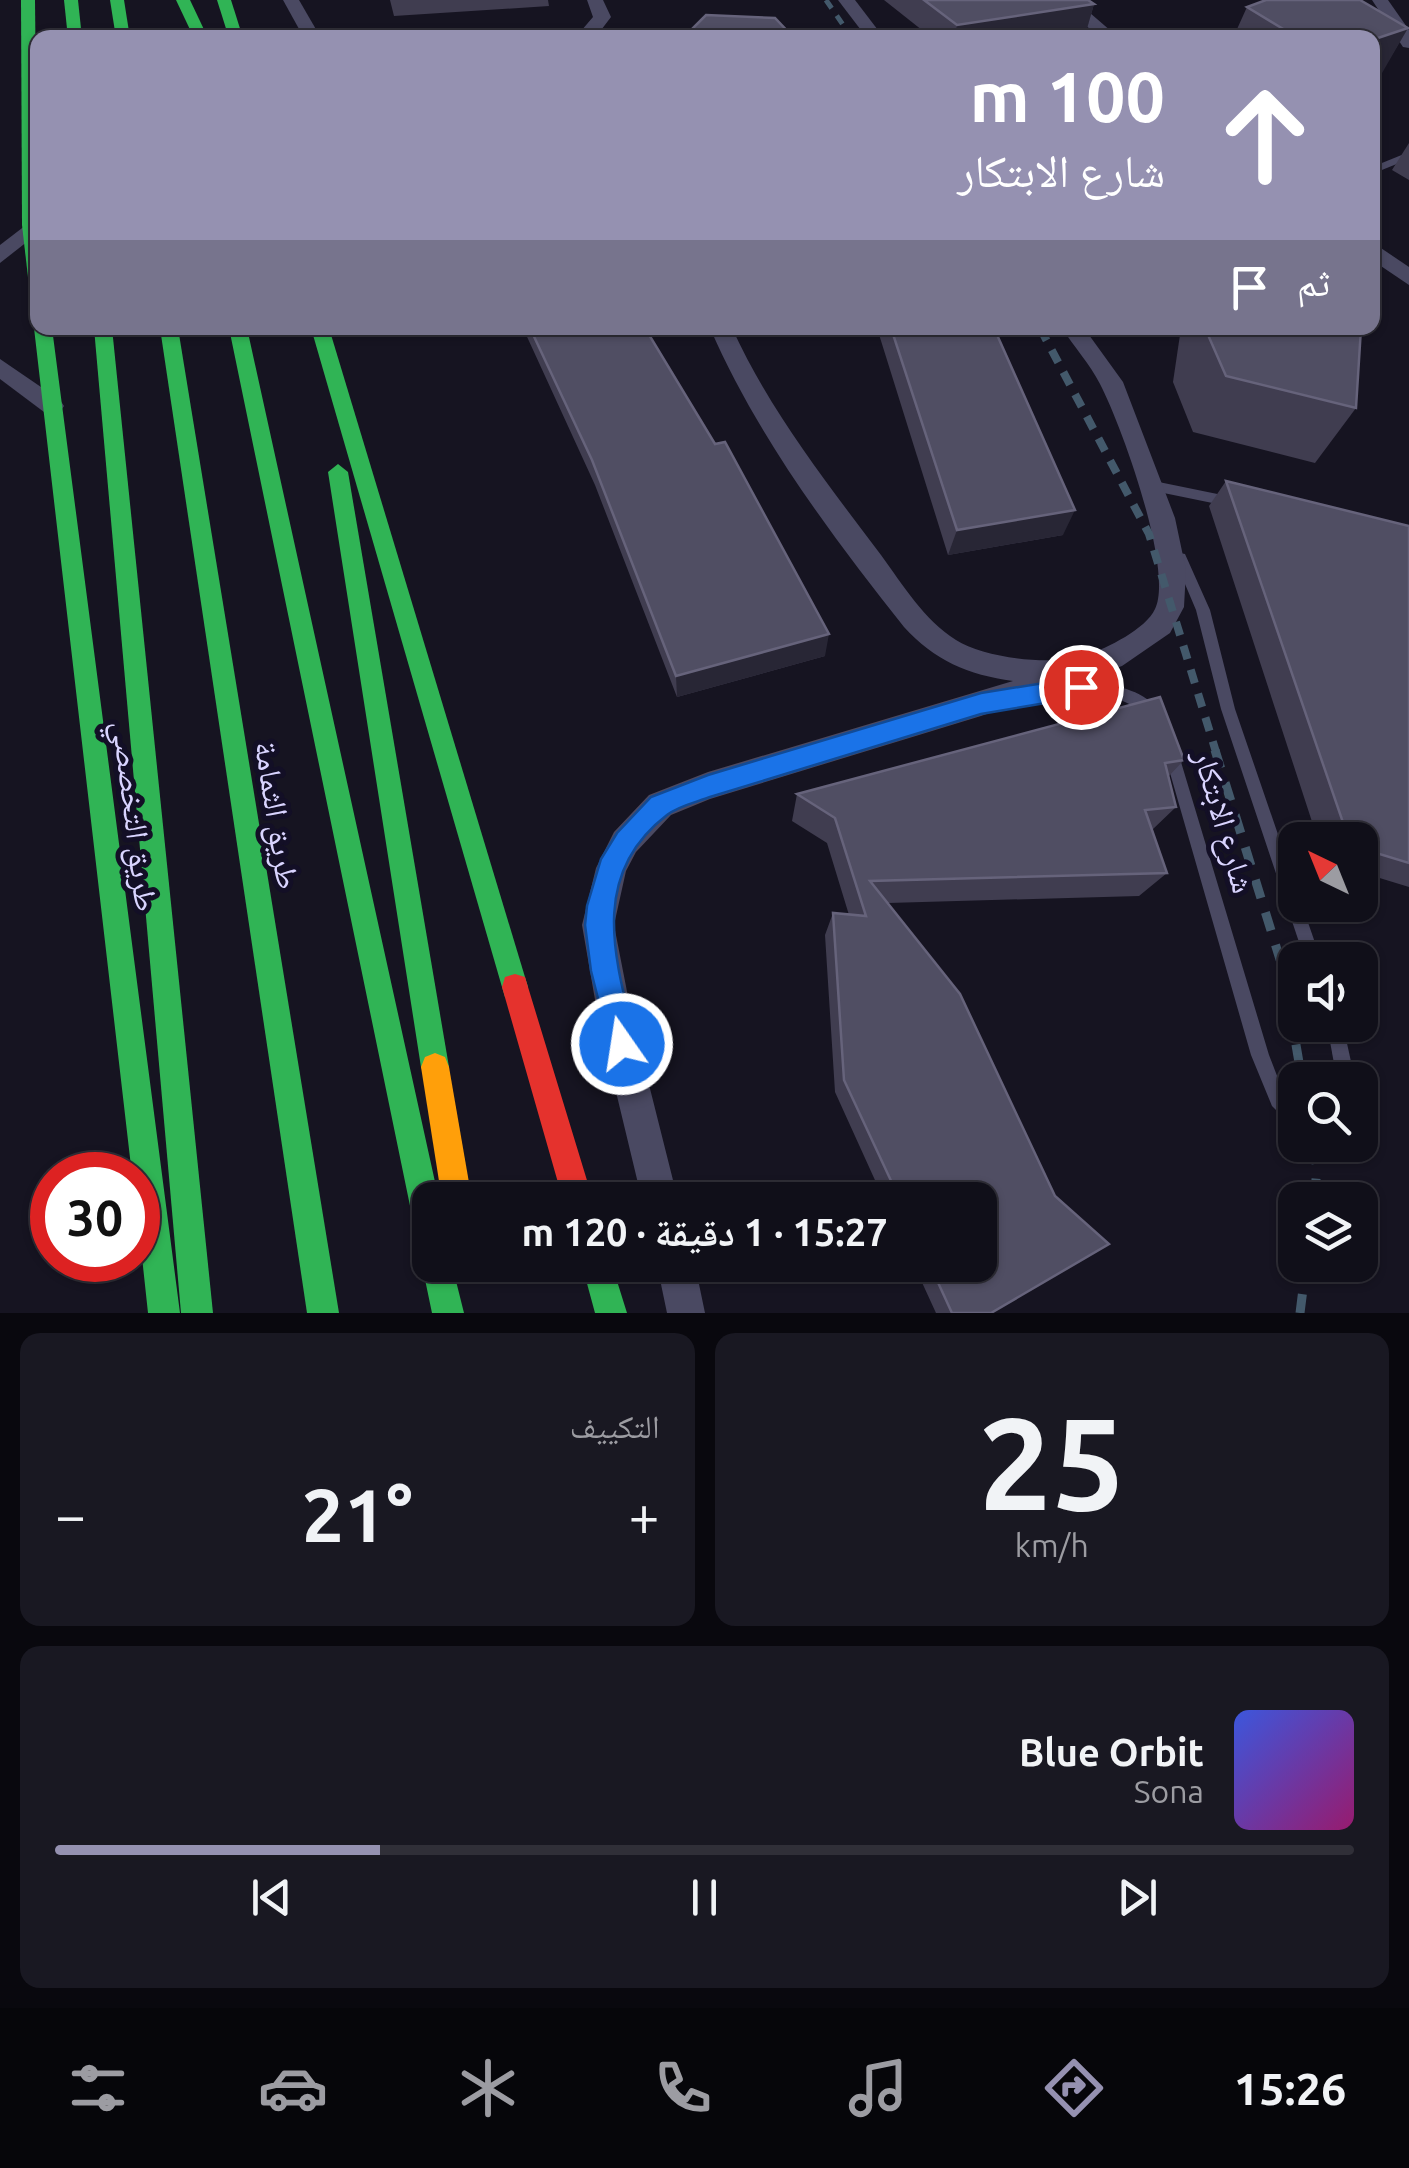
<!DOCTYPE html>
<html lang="ar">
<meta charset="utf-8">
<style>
:root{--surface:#100f19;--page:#191822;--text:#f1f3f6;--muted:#9c9ca2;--line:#302f38;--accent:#9591b1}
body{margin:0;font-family:Ubuntu,"Noto Naskh Arabic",sans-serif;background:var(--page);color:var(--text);direction:rtl;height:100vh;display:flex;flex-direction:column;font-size:38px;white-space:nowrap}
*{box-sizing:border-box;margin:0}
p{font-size:32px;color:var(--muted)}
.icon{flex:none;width:55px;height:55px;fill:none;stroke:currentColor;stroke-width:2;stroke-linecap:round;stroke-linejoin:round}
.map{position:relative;height:1313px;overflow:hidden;direction:ltr}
.details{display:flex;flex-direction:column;gap:20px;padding:20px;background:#09080e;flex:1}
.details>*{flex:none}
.banner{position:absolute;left:30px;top:30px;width:1350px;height:305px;border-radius:20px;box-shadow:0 2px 8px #0004,0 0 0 2px var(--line);direction:rtl;background:#9591b1;color:#fff;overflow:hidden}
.needle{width:65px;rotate:317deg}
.controls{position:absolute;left:1278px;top:822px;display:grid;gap:20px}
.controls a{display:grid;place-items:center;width:100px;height:100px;border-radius:20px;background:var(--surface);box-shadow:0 2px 8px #0004,0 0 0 2px var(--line);font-size:50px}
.speed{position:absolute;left:30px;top:1152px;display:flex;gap:20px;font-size:50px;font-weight:700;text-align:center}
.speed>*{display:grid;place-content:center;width:130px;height:130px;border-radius:50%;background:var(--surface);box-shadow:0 2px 8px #0004,0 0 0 2px var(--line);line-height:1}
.speed .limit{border:15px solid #d22;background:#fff;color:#111}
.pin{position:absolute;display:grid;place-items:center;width:85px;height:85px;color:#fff;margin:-42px;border:5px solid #fff;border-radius:50%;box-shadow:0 2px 10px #0007}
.me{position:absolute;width:110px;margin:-55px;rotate:347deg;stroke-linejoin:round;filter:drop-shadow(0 0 8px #0008)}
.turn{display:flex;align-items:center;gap:35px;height:210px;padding:0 50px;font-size:45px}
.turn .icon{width:130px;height:130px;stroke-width:2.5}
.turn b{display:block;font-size:70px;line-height:85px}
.then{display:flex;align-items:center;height:95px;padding:0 50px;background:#0003;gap:20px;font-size:38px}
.big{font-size:75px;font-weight:700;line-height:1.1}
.details .card{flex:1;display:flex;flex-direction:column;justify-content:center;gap:15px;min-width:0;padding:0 35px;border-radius:20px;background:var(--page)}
.details .dial{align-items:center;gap:0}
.dial b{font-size:130px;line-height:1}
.song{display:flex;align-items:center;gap:30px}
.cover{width:120px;height:120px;border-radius:15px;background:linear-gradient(135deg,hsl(230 70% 55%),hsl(320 70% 35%))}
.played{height:10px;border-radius:5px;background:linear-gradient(90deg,var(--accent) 25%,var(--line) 25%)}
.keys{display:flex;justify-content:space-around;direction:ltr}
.heat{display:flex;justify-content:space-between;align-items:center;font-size:55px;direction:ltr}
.details .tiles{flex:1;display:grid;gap:20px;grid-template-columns:1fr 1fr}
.card:last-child{grid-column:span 2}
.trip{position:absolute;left:412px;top:1182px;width:585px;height:100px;border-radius:20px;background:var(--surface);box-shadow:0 2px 8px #0004,0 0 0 2px var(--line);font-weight:700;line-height:100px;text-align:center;direction:rtl}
.tab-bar{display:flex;height:160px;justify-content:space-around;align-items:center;background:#06060a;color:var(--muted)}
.tab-bar .icon{width:70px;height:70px}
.tab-bar .active{color:var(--accent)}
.tab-bar b{font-size:45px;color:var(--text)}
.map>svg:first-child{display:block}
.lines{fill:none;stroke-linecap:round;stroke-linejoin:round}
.lane{fill:#4a4962;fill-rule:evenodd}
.street{fill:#4a4962;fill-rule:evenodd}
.fast{fill:#30b455;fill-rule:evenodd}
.slow{fill:#ff9f0a;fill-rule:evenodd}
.jam{fill:#e5322d;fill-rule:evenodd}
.rail-far2{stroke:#43596b;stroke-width:5;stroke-dasharray:10 9;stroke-linecap:butt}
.rail-far1{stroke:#43596b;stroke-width:8;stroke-dasharray:14 11;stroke-linecap:butt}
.rail{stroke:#43596b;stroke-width:9;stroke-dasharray:19 15;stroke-linecap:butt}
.wall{fill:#403d50}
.shaded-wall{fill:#282635}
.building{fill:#504e63;stroke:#66637b;stroke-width:2.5}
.route{fill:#1a73e8;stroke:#114b97;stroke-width:2.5}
.labels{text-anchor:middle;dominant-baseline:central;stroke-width:10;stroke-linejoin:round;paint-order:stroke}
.street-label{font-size:32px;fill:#d9d4ff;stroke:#130f26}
</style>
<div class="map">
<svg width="1409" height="1313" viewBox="0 0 1409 1313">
<rect width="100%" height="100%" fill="#161421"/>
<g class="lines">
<g class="lane">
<polygon points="1409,152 1409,159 1372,174 1372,167"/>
<polygon points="1149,480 1232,497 1238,502 1232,507 1149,490 1143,485"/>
<polygon points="1180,553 1185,554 1210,610 1235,709 1295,884 1295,905 1302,905 1321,960 1305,960 1221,709 1196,610 1174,558"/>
<path d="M1095 683C1119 685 1145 692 1160 711L1158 715 1153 717C1143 713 1135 706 1125 702 1096 689 1062 696 1031 701L1026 699 1024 695 1026 691 1031 689Z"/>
<polygon points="1171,745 1176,747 1178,752 1269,1055 1284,1094 1295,1105 1295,1126 1289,1123 1272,1106 1251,1055 1164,752 1166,747"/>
<polygon points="1327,1025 1343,1025 1355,1080 1337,1080"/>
</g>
<g class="street">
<polygon points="283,0 299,0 321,38 304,38"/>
<polygon points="587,0 603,0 611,17 595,38 575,38 593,17"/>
<polygon points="838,0 855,0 884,38 867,38"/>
<polygon points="1057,0 1075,0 1119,38 1100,38"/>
<polygon points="1372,0 1388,0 1409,30 1409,48 1403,47"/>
<polygon points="825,29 847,38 729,38 737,33"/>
<polygon points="30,222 38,225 37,234 0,263 0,245"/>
<polygon points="1372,242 1409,267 1409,285 1372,260"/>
<path d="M710 328H732C770 411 826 482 881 555 903 585 924 620 956 640 985 659 1056 666 1087 655 1107 648 1146 629 1155 609 1174 570 1121 424 1100 384 1090 364 1074 347 1062 328H1084L1123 382 1175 518 1186 570 1184 607 1170 633 1122 666 981 716 710 799 671 815 636 852 626 871 614 925 632 1017 678 1200H642L598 1017 582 925 596 868 614 832 649 795 708 772 1013 681C968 675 934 660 904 627 831 535 757 436 710 328Z"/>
<polygon points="0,359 60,400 64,406 60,412 44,412 0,379"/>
<polygon points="657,1265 695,1265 705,1313 667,1313"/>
</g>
<g class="fast">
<polygon points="21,0 35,0 38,292 29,286 22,225"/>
<polygon points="64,0 78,0 82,38 68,38"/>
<polygon points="110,0 124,0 130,38 116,38"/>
<polygon points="176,0 190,0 208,38 194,38"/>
<polygon points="217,0 231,0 243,38 229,38"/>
<polygon points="38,323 38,328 52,328 180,1313 148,1313 138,1220 138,1175 132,1175 34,328"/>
<polygon points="94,328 112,328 213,1313 181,1313"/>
<polygon points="160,328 178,328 339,1313 307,1313"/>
<polygon points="229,328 247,328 439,1200 430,1200 430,1245 419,1241 415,1230"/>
<polygon points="311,328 329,328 528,987 525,997 515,1000 505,997 502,987"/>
<polygon points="338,464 348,472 449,1067 445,1077 435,1081 425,1077 421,1067 328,472"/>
<polygon points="430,1253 430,1265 452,1265 464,1313 432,1313 422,1265"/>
<polygon points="582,1265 612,1265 627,1313 595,1313"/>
</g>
<polygon class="slow" points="435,1053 445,1057 449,1067 472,1200 442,1200 421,1067 425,1057"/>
<polygon class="jam" points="515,974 525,977 528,987 593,1200 563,1200 502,987 505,977"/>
<polyline class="rail-far2" points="826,0 852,38"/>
<polyline class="rail-far1" points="1040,328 1149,534 1216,752"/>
<g class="rail">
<polyline points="1215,750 1283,969 1302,1080"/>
<polyline points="1313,1145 1317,1169 1314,1200"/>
<polyline points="1300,1313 1306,1265"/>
</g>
</g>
<g class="wall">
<polygon points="390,0 548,0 549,6 394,16"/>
<polygon points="884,0 1088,0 1094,4 1086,32 1050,38 932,38"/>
<polygon points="1266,0 1360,0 1408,28 1372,88 1372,38 1233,38 1247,7"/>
<polygon points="1409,143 1409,180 1392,170"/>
<polygon points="523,328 645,328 825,656 677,697 595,485"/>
<polygon points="877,328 994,328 1063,535 948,555"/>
<polygon points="1181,328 1361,328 1356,408 1315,463 1193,432 1173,382"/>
<polygon points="1226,481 1409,526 1409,887 1360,872 1360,840 1318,840 1209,506"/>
<polygon points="1160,697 1184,760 1168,777 1176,807 1152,830 1167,873 1139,896 888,903 960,994 1055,1196 1109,1244 991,1313 936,1313 914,1265 980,1265 980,1200 884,1200 835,1092 825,935 833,913 849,915 827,843 792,821 797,794"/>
</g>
<g class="shaded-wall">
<polygon points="1094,4 1086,32 1050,38 954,38 957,25"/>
<polygon points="1408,28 1374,87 1372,88 1372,40"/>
<polygon points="1075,510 1063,535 948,555 957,530"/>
<polygon points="829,634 825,656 677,697 676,676"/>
</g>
<g class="building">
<polygon points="924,0 1088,0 1094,4 957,25"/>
<polygon points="1266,0 1360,0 1408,28 1372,40 1372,38 1298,38 1247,7"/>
<polygon points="706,15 775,18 794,38 683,38"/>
<polygon points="530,328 645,328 715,444 725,442 829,634 676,676 592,460"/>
<polygon points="891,328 994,328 1075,510 957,530"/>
<polygon points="1205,328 1361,328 1356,408 1226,376"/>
<polygon points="1226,481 1409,526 1409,863 1360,848 1360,840 1349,840"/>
<polygon points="1160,697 1184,760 1165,763 1176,807 1145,810 1167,873 870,881 960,994 1055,1196 1109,1244 991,1313 952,1313 930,1265 980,1265 980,1200 900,1200 844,1080 833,913 866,916 835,818 797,794"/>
</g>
<path class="route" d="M1081 677 1089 680 1093 687 1089 694 1081 697 981 714 710 797C697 802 678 806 667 815 587 876 616 962 636 1044L632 1054 622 1058 612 1054 591 971 585 925 587 906 601 859 617 833 651 797 708 775 981 693Z"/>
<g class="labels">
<g class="street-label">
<text transform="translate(278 815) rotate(81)">طريق الثمامة</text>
<text transform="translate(136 816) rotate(83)">طريق التخصصي</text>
<text transform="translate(1225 821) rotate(74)">شارع الابتكار</text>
</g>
</g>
</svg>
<div class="controls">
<a><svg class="needle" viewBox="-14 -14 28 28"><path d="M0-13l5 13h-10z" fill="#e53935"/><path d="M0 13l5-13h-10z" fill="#9c9ca2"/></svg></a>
<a><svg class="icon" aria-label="sound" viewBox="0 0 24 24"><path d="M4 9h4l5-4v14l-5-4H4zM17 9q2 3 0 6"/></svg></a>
<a><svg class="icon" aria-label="search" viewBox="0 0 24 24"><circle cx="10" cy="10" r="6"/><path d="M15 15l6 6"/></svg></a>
<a><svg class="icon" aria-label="layers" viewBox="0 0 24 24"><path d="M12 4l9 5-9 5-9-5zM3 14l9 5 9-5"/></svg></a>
</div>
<div class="speed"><div class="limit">30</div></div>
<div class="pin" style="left:1081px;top:687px;background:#d93025"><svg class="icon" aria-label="arrive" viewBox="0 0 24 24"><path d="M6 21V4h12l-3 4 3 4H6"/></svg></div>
<svg class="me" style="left:622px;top:1044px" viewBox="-20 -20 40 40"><circle r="17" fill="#1a73e8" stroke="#fff" stroke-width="3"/><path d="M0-11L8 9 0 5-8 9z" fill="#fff"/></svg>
<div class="trip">15:27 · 1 دقيقة · 120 m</div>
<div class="banner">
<div class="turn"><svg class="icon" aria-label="ahead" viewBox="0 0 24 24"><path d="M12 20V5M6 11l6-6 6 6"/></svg><div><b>100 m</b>شارع الابتكار</div></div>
<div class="then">ثم<svg class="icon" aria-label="arrive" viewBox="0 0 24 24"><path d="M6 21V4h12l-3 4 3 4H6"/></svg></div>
</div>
</div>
<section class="details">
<div class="tiles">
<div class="card dial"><b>25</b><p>km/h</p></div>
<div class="card"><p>التكييف</p>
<div class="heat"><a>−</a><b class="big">21°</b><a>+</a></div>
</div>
<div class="card">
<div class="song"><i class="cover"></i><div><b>Blue Orbit</b><p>Sona</p></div></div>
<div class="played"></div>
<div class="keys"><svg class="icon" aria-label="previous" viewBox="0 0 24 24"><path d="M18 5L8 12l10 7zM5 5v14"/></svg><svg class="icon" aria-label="pause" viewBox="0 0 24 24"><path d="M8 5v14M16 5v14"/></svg><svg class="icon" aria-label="next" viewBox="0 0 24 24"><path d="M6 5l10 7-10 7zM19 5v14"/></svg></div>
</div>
</div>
</section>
<nav class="tab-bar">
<b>15:26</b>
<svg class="icon active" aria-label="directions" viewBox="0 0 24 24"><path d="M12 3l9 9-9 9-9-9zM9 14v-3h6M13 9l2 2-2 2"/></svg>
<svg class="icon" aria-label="music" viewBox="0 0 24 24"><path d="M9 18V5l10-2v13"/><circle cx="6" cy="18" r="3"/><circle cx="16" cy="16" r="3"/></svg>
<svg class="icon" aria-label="phone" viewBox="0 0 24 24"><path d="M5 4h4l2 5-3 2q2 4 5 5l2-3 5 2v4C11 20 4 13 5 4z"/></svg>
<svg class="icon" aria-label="climate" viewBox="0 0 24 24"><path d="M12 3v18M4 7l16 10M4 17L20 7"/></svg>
<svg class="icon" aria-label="car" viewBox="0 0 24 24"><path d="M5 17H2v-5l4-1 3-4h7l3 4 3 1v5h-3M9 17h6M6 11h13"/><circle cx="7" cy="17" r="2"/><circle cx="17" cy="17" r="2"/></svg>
<svg class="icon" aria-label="filters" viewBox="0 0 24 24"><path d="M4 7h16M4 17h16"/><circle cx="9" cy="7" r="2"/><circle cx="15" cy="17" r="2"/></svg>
</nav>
